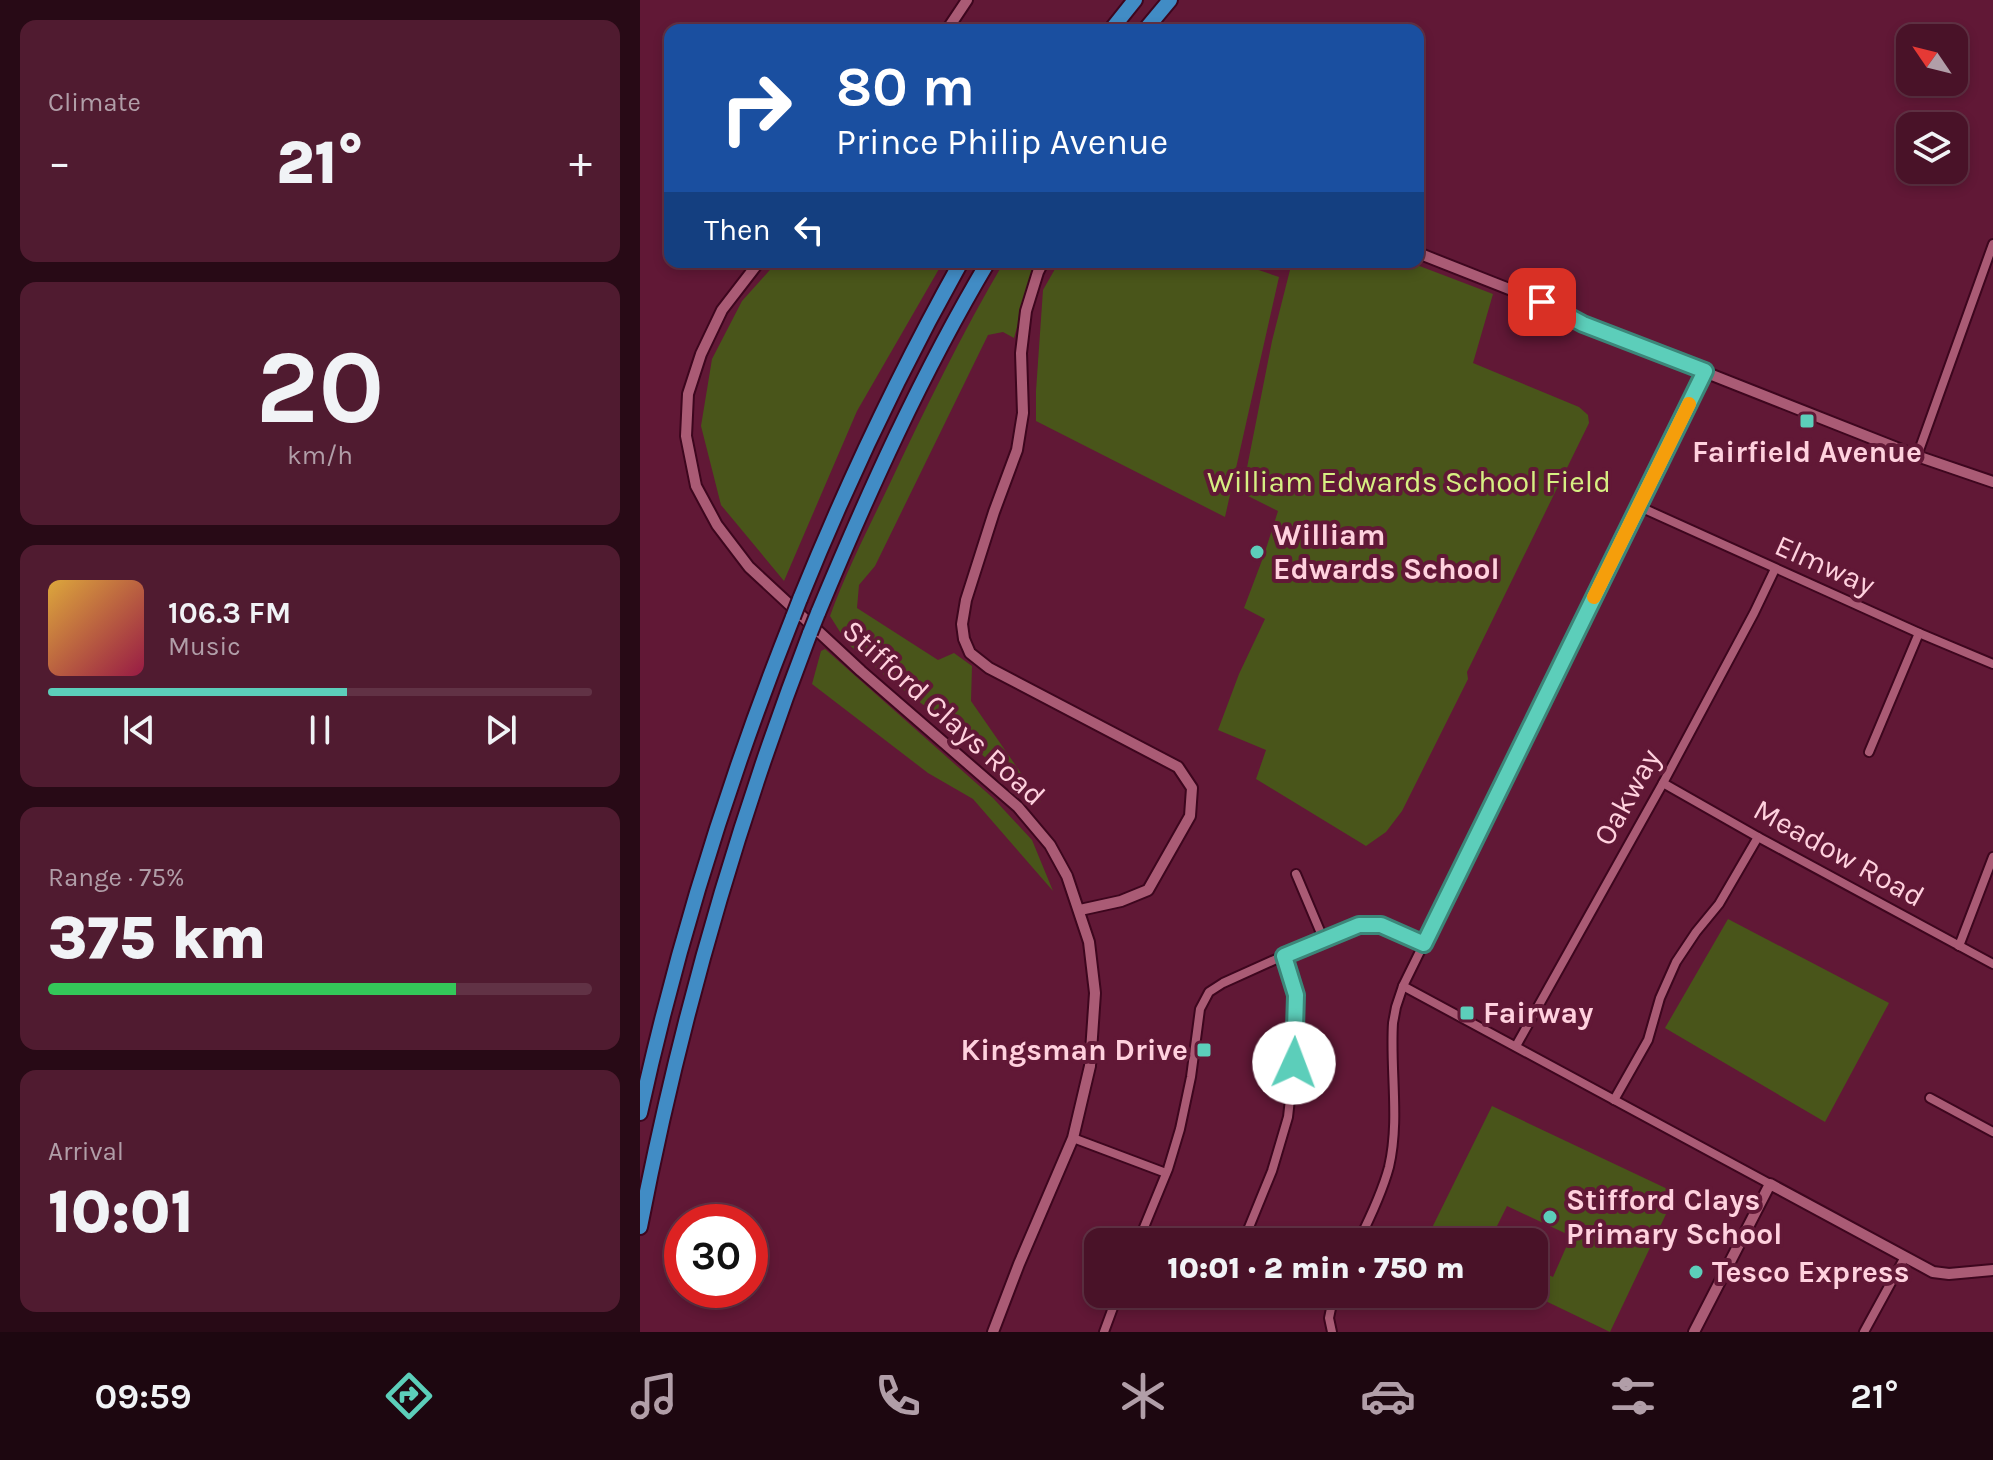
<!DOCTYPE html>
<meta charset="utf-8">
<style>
:root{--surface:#491228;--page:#501b30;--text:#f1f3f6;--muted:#b19ea8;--line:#613245;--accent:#5cceba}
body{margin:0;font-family:Karla,sans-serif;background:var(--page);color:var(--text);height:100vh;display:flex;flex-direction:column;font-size:30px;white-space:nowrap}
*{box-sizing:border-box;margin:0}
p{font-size:26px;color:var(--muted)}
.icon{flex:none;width:44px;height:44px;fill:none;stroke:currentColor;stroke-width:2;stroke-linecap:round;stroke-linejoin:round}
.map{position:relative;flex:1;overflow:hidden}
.sheet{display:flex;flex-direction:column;gap:20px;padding:20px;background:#280a16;width:640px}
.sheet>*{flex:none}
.top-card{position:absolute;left:24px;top:24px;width:760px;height:244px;border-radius:16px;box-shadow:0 4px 12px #0003,0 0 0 2px var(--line);background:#1a4fa0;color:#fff;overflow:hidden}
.needle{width:52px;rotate:305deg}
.fabs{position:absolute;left:1256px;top:24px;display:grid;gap:16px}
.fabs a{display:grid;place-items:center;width:72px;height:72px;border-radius:16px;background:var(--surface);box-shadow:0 4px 12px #0003,0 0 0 2px var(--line);font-size:40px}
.speed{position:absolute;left:24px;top:1204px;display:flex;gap:16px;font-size:40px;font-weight:700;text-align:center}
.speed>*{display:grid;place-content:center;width:104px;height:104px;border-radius:50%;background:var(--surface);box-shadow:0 4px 12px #0003,0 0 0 2px var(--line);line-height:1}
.speed .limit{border:12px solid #d22;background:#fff;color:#111}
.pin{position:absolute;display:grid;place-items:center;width:68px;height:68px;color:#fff;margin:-34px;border-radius:16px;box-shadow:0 4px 12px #0006}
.me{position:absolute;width:88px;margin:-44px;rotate:2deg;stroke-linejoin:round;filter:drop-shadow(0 0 6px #0008)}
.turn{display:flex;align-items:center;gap:28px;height:168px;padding:0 40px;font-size:36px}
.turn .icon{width:104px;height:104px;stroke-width:2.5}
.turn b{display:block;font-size:56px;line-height:68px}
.then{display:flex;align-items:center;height:76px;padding:0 40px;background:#0003;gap:16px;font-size:30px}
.big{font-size:60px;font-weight:800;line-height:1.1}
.sheet .widget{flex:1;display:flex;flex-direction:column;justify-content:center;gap:12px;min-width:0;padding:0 28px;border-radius:16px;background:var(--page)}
.sheet .dial{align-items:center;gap:0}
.dial b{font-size:104px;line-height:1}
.song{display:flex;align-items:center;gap:24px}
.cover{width:96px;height:96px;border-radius:12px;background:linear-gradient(135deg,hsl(40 70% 55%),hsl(340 70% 35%))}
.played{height:8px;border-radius:4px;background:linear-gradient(90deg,var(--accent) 55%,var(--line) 55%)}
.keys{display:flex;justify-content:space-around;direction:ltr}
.heat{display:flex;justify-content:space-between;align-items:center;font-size:44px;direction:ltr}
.charge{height:12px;border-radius:6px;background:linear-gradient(90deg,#34c759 75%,var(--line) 0)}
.trip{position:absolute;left:444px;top:1228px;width:464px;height:80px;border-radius:16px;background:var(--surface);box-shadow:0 4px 12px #0003,0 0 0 2px var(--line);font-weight:800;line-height:80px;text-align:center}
.dock{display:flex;height:128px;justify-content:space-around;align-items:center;background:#1d0710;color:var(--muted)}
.dock .icon{width:56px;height:56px}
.dock .on{color:var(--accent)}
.dock b{font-size:36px;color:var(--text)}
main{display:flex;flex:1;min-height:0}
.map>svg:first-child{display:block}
.green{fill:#49551a}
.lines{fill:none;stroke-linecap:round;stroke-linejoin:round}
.minor-casing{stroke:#3d061e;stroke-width:12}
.tertiary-casing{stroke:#3d061e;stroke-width:14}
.trunk-casing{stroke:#3d061e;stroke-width:18}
.minor{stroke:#aa5b75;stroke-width:8}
.tertiary{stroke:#aa5b75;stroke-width:10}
.trunk{stroke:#418cc5;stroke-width:14}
.trunk-bridge-casing{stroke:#3d061e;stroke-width:18;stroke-linecap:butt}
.trunk-bridge{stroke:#418cc5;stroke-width:14}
.route-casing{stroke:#3c8679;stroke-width:20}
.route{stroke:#5cceba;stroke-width:14}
.slow{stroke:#f59e0b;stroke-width:14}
.poi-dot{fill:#5cceba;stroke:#611836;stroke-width:3}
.labels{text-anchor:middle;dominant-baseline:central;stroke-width:8;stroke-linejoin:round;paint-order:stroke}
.poi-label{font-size:30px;font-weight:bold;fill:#ffd1de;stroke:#611836;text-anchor:start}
.park-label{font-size:30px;fill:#d6ef82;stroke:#611836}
.street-label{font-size:30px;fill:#ffd1de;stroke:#611836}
</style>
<main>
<section class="sheet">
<div class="widget"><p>Climate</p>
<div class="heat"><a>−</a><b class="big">21°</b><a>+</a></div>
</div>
<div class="widget dial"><b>20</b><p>km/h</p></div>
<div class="widget">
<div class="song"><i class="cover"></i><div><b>106.3 FM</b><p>Music</p></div></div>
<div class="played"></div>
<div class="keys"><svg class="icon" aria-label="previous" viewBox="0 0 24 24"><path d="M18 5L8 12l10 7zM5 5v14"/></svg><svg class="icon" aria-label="pause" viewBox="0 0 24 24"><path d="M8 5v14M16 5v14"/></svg><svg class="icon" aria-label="next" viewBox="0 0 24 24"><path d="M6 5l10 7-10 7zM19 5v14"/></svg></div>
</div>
<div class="widget"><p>Range · 75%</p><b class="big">375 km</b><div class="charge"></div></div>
<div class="widget"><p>Arrival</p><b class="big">10:01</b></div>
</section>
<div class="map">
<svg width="1353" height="1332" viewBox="0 0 1353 1332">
<rect width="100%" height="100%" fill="#611836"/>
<g class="green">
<polygon points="137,262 303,262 217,411 144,581 81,505 61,426 72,359 102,301"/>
<path d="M364 262H398L392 274 374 338 363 332 348 335 235 566 219 585 217 608 298 660 314 653 332 666 331 701 401 802 375 786 313 727 250 680 207 643 190 616C207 569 230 525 251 481 286 407 322 333 364 262Z"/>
<polygon points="419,262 595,262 639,277 585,517 396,421 396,391 403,290"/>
<polygon points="652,262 769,262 853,294 833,363 939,407 948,415 949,423 827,672 828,679 762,811 746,832 726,846 616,779 626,750 578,730 599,674 625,619 604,608 624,555 638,511 602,493 632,341"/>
<polygon points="185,649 353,798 392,840 413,891 333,799 288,773 172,684 181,651"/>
<polygon points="1088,919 1249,1003 1185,1122 1025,1028"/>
<polygon points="852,1106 1036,1193 970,1332 891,1294 894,1294 894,1268 913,1277 931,1236 867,1206 849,1242 785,1242"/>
</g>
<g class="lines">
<g class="minor-casing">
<g id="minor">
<polyline points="1277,456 1353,244"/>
<polyline points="998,506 1279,633 1353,664"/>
<polyline points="1229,752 1279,633"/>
<polyline points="1023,783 1118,837 1353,964"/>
<polyline points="656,874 683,938"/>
<polyline points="1319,946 1353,857"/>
<polyline points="763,986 1130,1184"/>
<polyline points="876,1046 1023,783 1114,613 1135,569"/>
<polyline points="1290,1098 1353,1132"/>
<polyline points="974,1100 1008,1040 1020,998 1036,962 1056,932 1079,904 1118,837"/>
<polyline points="433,1138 526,1173"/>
<polyline points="498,1242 528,1169 540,1129 551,1077 560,1009 569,992 583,983 683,938 719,925 741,925 784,944"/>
<polyline points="603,1242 632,1171 648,1117 654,1063 656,995 644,956"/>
<path d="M718 1242C730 1218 742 1193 749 1167 760 1120 750 1070 753 1023L756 1007 763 986 1065 371"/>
<polyline points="464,1332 478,1294"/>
<polyline points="692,1332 689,1318 694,1294"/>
<polyline points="1224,1332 1265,1257"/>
</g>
</g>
<g class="tertiary-casing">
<g id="tertiary">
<polyline points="307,30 327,0"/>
<polyline points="778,253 902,302 943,324 1277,456 1353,482"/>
<polyline points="119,262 82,310 61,354 48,394 46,436 56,486 77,525 109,567 221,671 378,807 410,845 427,876 449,942 455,993 450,1066 433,1138 379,1264 353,1332"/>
<polyline points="403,262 398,272 386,311 381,353 383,413 377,450 354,512 326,600 322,624 324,639 330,653 349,668 538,767 552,788 550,816 508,890 481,901 440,910"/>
<polyline points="1054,1332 1130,1184 1293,1272 1309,1274 1353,1270"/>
</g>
</g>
<g class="trunk-casing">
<g id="trunk">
<polyline points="471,30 495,0"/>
<polyline points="505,30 530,0"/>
<path d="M160 599C207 483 260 371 321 262"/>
<path d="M178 613C228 493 281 375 348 262"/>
<path d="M0 1113C37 944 89 778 153 617"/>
<path d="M0 1227C39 1024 96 826 170 633"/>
</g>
</g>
<use href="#minor" class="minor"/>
<use href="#tertiary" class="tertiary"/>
<use href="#trunk" class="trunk"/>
<g class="trunk-bridge-casing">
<g id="trunk-bridge">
<polyline points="153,617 160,599"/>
<polyline points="170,633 178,613"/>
</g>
</g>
<use href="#trunk-bridge" class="trunk-bridge"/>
</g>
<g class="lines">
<g class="route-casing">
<polyline id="route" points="654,1063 656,995 644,956 719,925 741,925 784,944 1065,371 943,324 902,302"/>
</g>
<use href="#route" class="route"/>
<polyline class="slow" points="954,597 1049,404"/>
</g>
<g class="poi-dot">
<rect x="1159" y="413" width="16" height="16" rx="4"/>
<circle cx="617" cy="552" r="8"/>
<rect x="819" y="1005" width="16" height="16" rx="4"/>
<rect x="556" y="1042" width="16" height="16" rx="4"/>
<circle cx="910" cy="1217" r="8"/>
<circle cx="1056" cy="1272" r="8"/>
</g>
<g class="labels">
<g class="poi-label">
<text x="1167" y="452" text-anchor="middle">Fairfield Avenue</text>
<text x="633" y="535">William<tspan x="633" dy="34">Edwards School</tspan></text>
<text x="843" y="1013">Fairway</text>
<text x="548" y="1050" text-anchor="end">Kingsman Drive</text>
<text x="926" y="1200">Stifford Clays<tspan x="926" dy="34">Primary School</tspan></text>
<text x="1072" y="1272">Tesco Express</text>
</g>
<g class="park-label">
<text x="769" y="482">William Edwards School Field</text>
</g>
<g class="street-label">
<text transform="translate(1185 565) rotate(24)">Elmway</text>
<text transform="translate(304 713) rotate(42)">Stifford Clays Road</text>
<text transform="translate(987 797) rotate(-61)">Oakway</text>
<text transform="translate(1199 853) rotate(29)">Meadow Road</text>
</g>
</g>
</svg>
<div class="fabs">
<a><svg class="needle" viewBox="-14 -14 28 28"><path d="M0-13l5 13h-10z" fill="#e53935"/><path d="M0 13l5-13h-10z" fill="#b19ea8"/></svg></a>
<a><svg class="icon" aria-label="layers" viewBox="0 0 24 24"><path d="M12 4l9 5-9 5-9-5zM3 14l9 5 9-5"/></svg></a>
</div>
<div class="speed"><div class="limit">30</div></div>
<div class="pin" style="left:902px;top:302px;background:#d93025"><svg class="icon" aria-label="arrive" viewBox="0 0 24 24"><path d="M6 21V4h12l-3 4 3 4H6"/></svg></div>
<svg class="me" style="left:654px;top:1063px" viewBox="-20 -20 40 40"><circle r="19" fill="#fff"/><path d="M0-13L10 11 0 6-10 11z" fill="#5cceba"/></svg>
<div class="trip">10:01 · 2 min · 750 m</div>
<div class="top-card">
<div class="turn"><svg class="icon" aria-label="right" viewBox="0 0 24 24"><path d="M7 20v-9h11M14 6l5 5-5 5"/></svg><div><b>80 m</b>Prince Philip Avenue</div></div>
<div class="then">Then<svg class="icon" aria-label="left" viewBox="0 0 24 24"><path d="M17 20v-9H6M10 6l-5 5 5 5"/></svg></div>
</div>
</div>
</main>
<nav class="dock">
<b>09:59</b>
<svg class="icon on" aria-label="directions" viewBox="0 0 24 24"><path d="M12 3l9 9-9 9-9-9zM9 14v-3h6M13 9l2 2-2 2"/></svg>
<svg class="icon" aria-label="music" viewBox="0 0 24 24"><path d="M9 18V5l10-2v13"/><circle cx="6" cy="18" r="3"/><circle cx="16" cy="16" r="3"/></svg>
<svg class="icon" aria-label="phone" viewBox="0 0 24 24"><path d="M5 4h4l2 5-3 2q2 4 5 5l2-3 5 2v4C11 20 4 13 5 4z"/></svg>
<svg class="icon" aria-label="climate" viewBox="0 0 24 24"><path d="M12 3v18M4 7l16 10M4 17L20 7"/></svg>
<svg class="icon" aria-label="car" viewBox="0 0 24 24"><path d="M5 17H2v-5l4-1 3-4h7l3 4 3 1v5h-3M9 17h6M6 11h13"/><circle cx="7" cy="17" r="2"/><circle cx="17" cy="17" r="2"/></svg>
<svg class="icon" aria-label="filters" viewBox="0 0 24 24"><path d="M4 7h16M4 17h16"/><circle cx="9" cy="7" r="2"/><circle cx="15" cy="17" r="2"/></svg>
<b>21°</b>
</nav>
